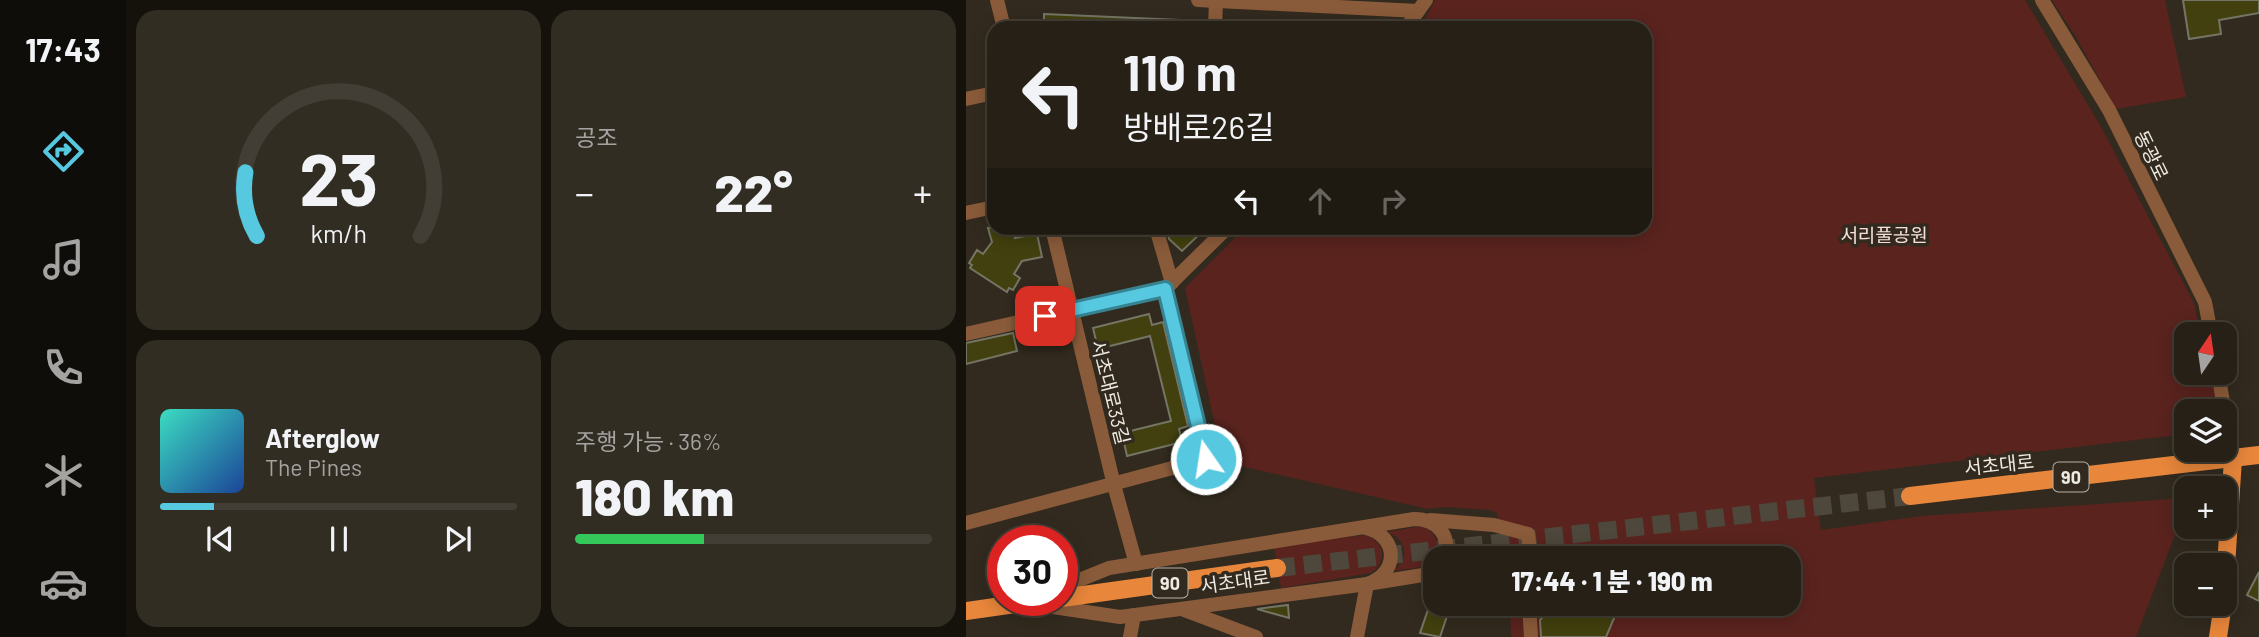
<!DOCTYPE html>
<html lang="ko">
<meta charset="utf-8">
<style>
:root{--surface:#262016;--page:#322d23;--text:#f1f3f6;--muted:#a4a3a1;--line:#423e35;--accent:#56c9e0}
body{margin:0;font-family:Barlow,"Noto Sans KR",sans-serif;background:var(--page);color:var(--text);height:100vh;display:flex;flex-direction:column;font-size:26px;white-space:nowrap}
*{box-sizing:border-box;margin:0}
p{font-size:23px;color:var(--muted)}
.icon{flex:none;width:38px;height:38px;fill:none;stroke:currentColor;stroke-width:2;stroke-linecap:round;stroke-linejoin:round}
.map{position:relative;flex:1;overflow:hidden}
.side{display:flex;flex-direction:column;gap:10px;padding:10px;background:#15120c;width:840px}
.side>*{flex:none}
.guide{position:absolute;left:21px;top:21px;width:665px;height:214px;border-radius:21px;box-shadow:0 4px 18px #0003,0 0 0 2px var(--line);background:#262016;color:var(--text);overflow:hidden}
.needle{width:46px;rotate:13deg}
.fabs{position:absolute;left:1208px;top:322px;display:grid;gap:14px}
.fabs a{display:grid;place-items:center;width:63px;height:63px;border-radius:14px;background:var(--surface);box-shadow:0 4px 18px #0003,0 0 0 2px var(--line);font-size:35px}
.speed{position:absolute;left:21px;top:525px;display:flex;gap:14px;font-size:35px;font-weight:700;text-align:center}
.speed>*{display:grid;place-content:center;width:91px;height:91px;border-radius:50%;background:var(--surface);box-shadow:0 4px 18px #0003,0 0 0 2px var(--line);line-height:1}
.speed .limit{border:10px solid #d22;background:#fff;color:#111}
.pin{position:absolute;display:grid;place-items:center;width:60px;height:60px;color:#fff;margin:-30px;border-radius:14px;box-shadow:0 4px 10px #0006}
.me{position:absolute;width:77px;margin:-38px;rotate:347deg;stroke-linejoin:round;filter:drop-shadow(0 0 5px #0008)}
.turn{display:flex;align-items:center;gap:24px;height:147px;padding:0 21px;font-size:32px}
.turn .icon{width:91px;height:91px;stroke-width:2.5}
.turn b{display:block;font-size:49px;line-height:60px}
.lanes{display:flex;align-items:center;height:66px;padding:0 21px;background:#0003;justify-content:center;gap:35px;direction:ltr}
.lanes .off{opacity:.35}
.big{font-size:52px;font-weight:800;line-height:1.1}
.side .widget{flex:1;display:flex;flex-direction:column;justify-content:center;gap:10px;min-width:0;padding:0 24px;border-radius:21px;background:var(--page)}
.side .dial{align-items:center;gap:0}
.dial svg{height:182px;overflow:visible;fill:none;stroke:var(--line);stroke-width:7;stroke-linecap:round;text-anchor:middle}
.dial text{fill:var(--text);stroke:none}
.song{display:flex;align-items:center;gap:21px}
.cover{width:84px;height:84px;border-radius:10px;background:linear-gradient(135deg,hsl(170 70% 55%),hsl(220 70% 35%))}
.played{height:7px;border-radius:4px;background:linear-gradient(90deg,var(--accent) 15%,var(--line) 15%)}
.keys{display:flex;justify-content:space-around;direction:ltr}
.heat{display:flex;justify-content:space-between;align-items:center;font-size:38px;direction:ltr}
.charge{height:10px;border-radius:5px;background:linear-gradient(90deg,#34c759 36%,var(--line) 0)}
.side .tiles{flex:1;display:grid;gap:10px;grid-template-columns:repeat(2,1fr)}
.trip{position:absolute;left:457px;top:546px;width:378px;height:70px;border-radius:21px;background:var(--surface);box-shadow:0 4px 18px #0003,0 0 0 2px var(--line);font-weight:800;line-height:70px;text-align:center}
main{display:flex;flex:1;min-height:0}
.tabs{display:flex;flex-direction:column;width:126px;justify-content:space-around;align-items:center;background:#0f0d09;color:var(--muted)}
.tabs .icon{width:49px;height:49px}
.tabs .selected{color:var(--accent)}
.tabs b{font-size:32px;color:var(--text)}
.map>svg:first-child{display:block}
.green{fill:#5a231e}
.building{fill:#42400e;stroke:#757565;stroke-width:2}
.lines{fill:none;stroke-linecap:round;stroke-linejoin:round}
.major-tunnel{stroke:#4e473b;stroke-width:18;stroke-dasharray:18 9;stroke-linecap:butt}
.minor{stroke:#8a5b3a;stroke-width:14}
.major{stroke:#e8863b;stroke-width:18}
.route-casing{stroke:#388392;stroke-width:18}
.route{stroke:#56c9e0;stroke-width:12}
.labels{text-anchor:middle;dominant-baseline:central;stroke-width:7;stroke-linejoin:round;paint-order:stroke}
.shield{fill:#322a1e;stroke:#b6b0a7;stroke-width:2}
.shield-label{font-size:18px;font-weight:bold;fill:#eeeae2}
.street-label{font-size:19px;fill:#eeeae2;stroke:#322a1e}
.park-label{font-size:19px;fill:#f7deda;stroke:#322a1e}
</style>
<main>
<nav class="tabs">
<b>17:43</b>
<svg class="icon selected" aria-label="directions" viewBox="0 0 24 24"><path d="M12 3l9 9-9 9-9-9zM9 14v-3h6M13 9l2 2-2 2"/></svg>
<svg class="icon" aria-label="music" viewBox="0 0 24 24"><path d="M9 18V5l10-2v13"/><circle cx="6" cy="18" r="3"/><circle cx="16" cy="16" r="3"/></svg>
<svg class="icon" aria-label="phone" viewBox="0 0 24 24"><path d="M5 4h4l2 5-3 2q2 4 5 5l2-3 5 2v4C11 20 4 13 5 4z"/></svg>
<svg class="icon" aria-label="climate" viewBox="0 0 24 24"><path d="M12 3v18M4 7l16 10M4 17L20 7"/></svg>
<svg class="icon" aria-label="car" viewBox="0 0 24 24"><path d="M5 17H2v-5l4-1 3-4h7l3 4 3 1v5h-3M9 17h6M6 11h13"/><circle cx="7" cy="17" r="2"/><circle cx="17" cy="17" r="2"/></svg>
</nav>
<section class="side">
<div class="tiles">
<div class="widget dial"><svg viewBox="0 0 100 80">
<path d="M14 69A42 42 0 1 1 86 69"/>
<path d="M14 69A42 42 0 0 1 9 41" stroke="#56c9e0"/>
<text x="50" y="56" font-size="32" font-weight="700">23</text>
<text x="50" y="72" font-size="11">km/h</text>
</svg></div>
<div class="widget"><p>공조</p>
<div class="heat"><a>−</a><b class="big">22°</b><a>+</a></div>
</div>
<div class="widget">
<div class="song"><i class="cover"></i><div><b>Afterglow</b><p>The Pines</p></div></div>
<div class="played"></div>
<div class="keys"><svg class="icon" aria-label="previous" viewBox="0 0 24 24"><path d="M18 5L8 12l10 7zM5 5v14"/></svg><svg class="icon" aria-label="pause" viewBox="0 0 24 24"><path d="M8 5v14M16 5v14"/></svg><svg class="icon" aria-label="next" viewBox="0 0 24 24"><path d="M6 5l10 7-10 7zM19 5v14"/></svg></div>
</div>
<div class="widget"><p>주행 가능 · 36%</p><b class="big">180 km</b><div class="charge"></div></div>
</div>
</section>
<div class="map">
<svg width="1293" height="637" viewBox="0 0 1293 637">
<rect width="100%" height="100%" fill="#322a1e"/>
<g class="green">
<polygon points="469,0 1059,0 1134,125 1228,303 1235,334 1220,334 1220,373 1244,373 1253,411 1220,411 1220,434 848,478 855,530 956,516 1220,498 1220,506 1170,637 545,637 544,604 822,604 822,558 541,558 531,513 525,510 478,507 462,509 257,462 219,288 279,228 679,228 679,28 454,28"/>
<polygon points="1086,0 1199,0 1220,97 1150,109 1110,37"/>
<path d="M456 526C472 532 482 557 461 565 451 569 438 569 427 571 444 559 441 539 421 532Z"/>
<path d="M399 535C419 541 422 561 405 573L315 588 308 547Z"/>
</g>
<g class="building">
<polygon points="1217,0 1293,0 1293,13 1253,20 1255,34 1223,39"/>
<polygon points="78,14 214,20 213,28 78,28"/>
<polygon points="22,228 46,228 49,238 71,234 76,257 56,261 48,274 54,278 47,290 43,288 41,292 4,268 6,265 3,263 11,250 17,254 26,242"/>
<polygon points="208,228 240,228 216,251 203,239 202,234"/>
<polygon points="183,314 186,325 197,322 222,426 213,429 216,442 161,456 156,433 205,421 184,336 132,349 127,328"/>
<polygon points="47,333 51,351 0,364 0,343"/>
<polygon points="1293,572 1293,601 1281,595"/>
<polygon points="464,604 485,604 474,637 454,633"/>
<polygon points="508,604 538,604 533,614"/>
<polygon points="608,604 628,604 628,616 649,616 640,637 575,637 574,620 586,607"/>
<polygon points="322,605 323,618 291,609"/>
</g>
<g class="lines">
<polyline class="major-tunnel" points="311,568 944,496"/>
<g class="minor">
<polyline points="31,0 38,28"/>
<polyline points="232,0 452,11"/>
<polyline points="1076,0 1143,110 1239,302 1245,334"/>
<polyline points="249,28 250,0"/>
<polyline points="440,28 460,0"/>
<polyline points="0,99 28,93"/>
<polyline points="0,213 28,207"/>
<polyline points="86,228 148,485 170,564"/>
<polyline points="190,228 206,283"/>
<polyline points="199,289 261,228"/>
<polyline points="0,334 199,289"/>
<polyline points="1252,373 1267,459"/>
<polyline points="464,520 528,525 562,534 565,558"/>
<polyline points="0,523 240,459 199,289"/>
<path d="M96 587 143 568 448 519C471 519 486 536 478 558"/>
<polyline points="67,604 154,617 401,584 457,575 469,569"/>
<polyline points="563,604 565,637"/>
<polyline points="218,610 290,637"/>
<polyline points="164,637 168,615"/>
<path d="M391 637 401 584C433 574 433 536 400 528"/>
</g>
<g class="major">
<polyline points="944,496 1293,455"/>
<polyline points="1258,597 1267,459"/>
<polyline points="96,598 311,568"/>
<polyline points="0,611 78,600"/>
<polyline points="1252,637 1257,604"/>
</g>
</g>
<g class="lines">
<g class="route-casing">
<polyline id="route" points="79,316 199,289 240,459"/>
</g>
<use href="#route" class="route"/>
</g>
<g class="labels">
<g class="shield">
<rect x="1087.5" y="462.5" width="35" height="29" rx="5"/>
<rect x="186.5" y="568.5" width="35" height="29" rx="5"/>
</g>
<g class="shield-label">
<text x="1105" y="477">90</text>
<text x="204" y="583">90</text>
</g>
<g class="street-label">
<text transform="translate(1186 155) rotate(64)">동광로</text>
<text transform="translate(145 392) rotate(76)">서초대로33길</text>
<text transform="translate(1033 464) rotate(-6)">서초대로</text>
<text transform="translate(269 581) rotate(-8)">서초대로</text>
</g>
<g class="park-label">
<text x="918" y="234">서리풀공원</text>
</g>
</g>
</svg>
<div class="fabs">
<a><svg class="needle" viewBox="-14 -14 28 28"><path d="M0-13l5 13h-10z" fill="#e53935"/><path d="M0 13l5-13h-10z" fill="#a4a3a1"/></svg></a>
<a><svg class="icon" aria-label="layers" viewBox="0 0 24 24"><path d="M12 4l9 5-9 5-9-5zM3 14l9 5 9-5"/></svg></a>
<a>+</a>
<a>−</a>
</div>
<div class="speed"><div class="limit">30</div></div>
<div class="pin" style="left:79px;top:316px;background:#d93025"><svg class="icon" aria-label="arrive" viewBox="0 0 24 24"><path d="M6 21V4h12l-3 4 3 4H6"/></svg></div>
<svg class="me" style="left:240px;top:459px" viewBox="-20 -20 40 40"><circle r="17" fill="#56c9e0" stroke="#fff" stroke-width="3"/><path d="M0-11L8 9 0 5-8 9z" fill="#fff"/></svg>
<div class="trip">17:44 · 1 분 · 190 m</div>
<div class="guide">
<div class="turn"><svg class="icon" aria-label="left" viewBox="0 0 24 24"><path d="M17 20v-9H6M10 6l-5 5 5 5"/></svg><div><b>110 m</b>방배로26길</div></div>
<div class="lanes"><svg class="icon" aria-label="left" viewBox="0 0 24 24"><path d="M17 20v-9H6M10 6l-5 5 5 5"/></svg><svg class="icon off" aria-label="ahead" viewBox="0 0 24 24"><path d="M12 20V5M6 11l6-6 6 6"/></svg><svg class="icon off" aria-label="right" viewBox="0 0 24 24"><path d="M7 20v-9h11M14 6l5 5-5 5"/></svg></div>
</div>
</div>
</main>
